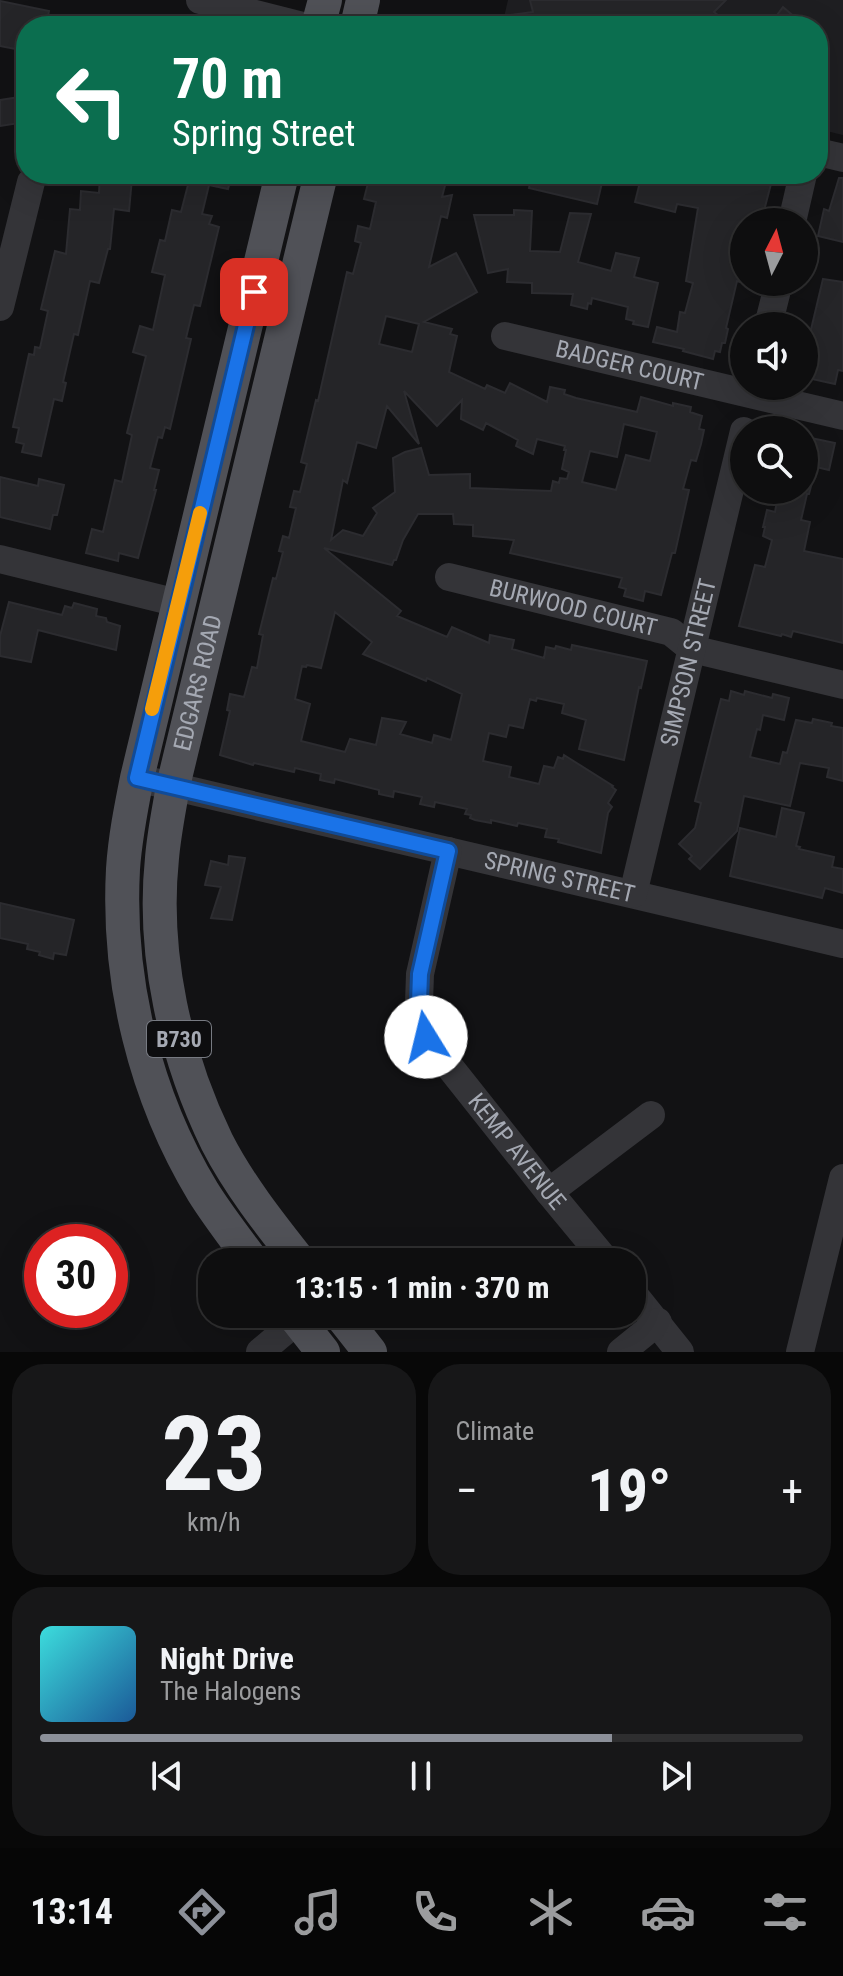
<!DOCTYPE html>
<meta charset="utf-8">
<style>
:root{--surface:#0e0e0f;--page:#171718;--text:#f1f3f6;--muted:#9b9c9e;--line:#2e2e2f;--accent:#8c9099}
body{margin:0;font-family:"Roboto Condensed",sans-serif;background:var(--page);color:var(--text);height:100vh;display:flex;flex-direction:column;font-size:30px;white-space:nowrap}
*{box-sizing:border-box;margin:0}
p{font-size:26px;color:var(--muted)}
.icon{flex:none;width:44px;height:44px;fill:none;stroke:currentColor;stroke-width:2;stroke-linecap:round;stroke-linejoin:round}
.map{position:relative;height:1352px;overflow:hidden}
.side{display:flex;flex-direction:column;gap:12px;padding:12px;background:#080808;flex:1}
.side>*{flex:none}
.guide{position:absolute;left:16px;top:16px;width:812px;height:168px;border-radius:32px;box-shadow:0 8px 32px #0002,0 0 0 2px var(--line);background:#0b6e4f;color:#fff;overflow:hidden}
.needle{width:52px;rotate:6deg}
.fabs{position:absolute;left:730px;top:208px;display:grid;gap:16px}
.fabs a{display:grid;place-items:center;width:88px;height:88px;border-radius:50%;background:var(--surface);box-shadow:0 8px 32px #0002,0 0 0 2px var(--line);font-size:40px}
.speed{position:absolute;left:24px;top:1224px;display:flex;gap:16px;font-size:40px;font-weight:700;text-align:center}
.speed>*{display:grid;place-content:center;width:104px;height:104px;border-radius:50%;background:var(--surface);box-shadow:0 8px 32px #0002,0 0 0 2px var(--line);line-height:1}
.speed .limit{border:12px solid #d22;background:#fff;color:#111}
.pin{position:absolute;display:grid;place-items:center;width:68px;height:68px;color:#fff;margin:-34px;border-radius:16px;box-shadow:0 4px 12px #0006}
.me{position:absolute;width:88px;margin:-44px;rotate:351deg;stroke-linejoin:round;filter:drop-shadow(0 0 6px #0008)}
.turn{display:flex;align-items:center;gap:28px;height:168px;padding:0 24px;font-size:36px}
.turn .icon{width:104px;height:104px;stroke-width:2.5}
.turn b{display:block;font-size:56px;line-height:68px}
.big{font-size:60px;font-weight:700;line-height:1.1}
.side .widget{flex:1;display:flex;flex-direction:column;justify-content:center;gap:12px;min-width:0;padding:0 28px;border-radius:32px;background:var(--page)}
.side .dial{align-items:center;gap:0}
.dial b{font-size:104px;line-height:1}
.song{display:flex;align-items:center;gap:24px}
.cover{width:96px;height:96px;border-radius:12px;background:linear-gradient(135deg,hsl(180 70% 55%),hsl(210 70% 35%))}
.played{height:8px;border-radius:4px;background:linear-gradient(90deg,var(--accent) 75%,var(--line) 75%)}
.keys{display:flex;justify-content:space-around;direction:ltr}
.heat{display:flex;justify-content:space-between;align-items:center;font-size:44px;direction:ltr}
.side .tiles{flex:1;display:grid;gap:12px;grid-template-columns:1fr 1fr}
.widget:last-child{grid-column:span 2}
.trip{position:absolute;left:198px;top:1248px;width:448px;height:80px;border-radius:32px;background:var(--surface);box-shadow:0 8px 32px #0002,0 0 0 2px var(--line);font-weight:700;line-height:80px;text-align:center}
.tabs{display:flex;height:128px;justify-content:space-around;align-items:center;background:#060606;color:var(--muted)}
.tabs .icon{width:56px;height:56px}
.tabs .on{color:var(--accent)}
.tabs b{font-size:36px;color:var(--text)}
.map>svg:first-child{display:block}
.built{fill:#1e1e21}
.building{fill:#252528;stroke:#2c2c30;stroke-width:2;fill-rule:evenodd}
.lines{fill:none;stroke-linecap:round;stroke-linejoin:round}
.minor{stroke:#343438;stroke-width:28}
.major{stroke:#505157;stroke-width:34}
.route-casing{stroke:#114b97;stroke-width:20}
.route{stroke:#1a73e8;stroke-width:14}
.slow{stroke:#f59e0b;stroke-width:14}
.labels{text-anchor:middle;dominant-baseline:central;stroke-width:8;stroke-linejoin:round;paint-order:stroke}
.shield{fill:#0d0d0f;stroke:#777a82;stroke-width:2}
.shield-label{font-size:22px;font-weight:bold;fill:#a5a9b3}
.street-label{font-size:24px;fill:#a5a9b3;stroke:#0d0d0f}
</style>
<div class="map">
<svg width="843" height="1352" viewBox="0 0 843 1352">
<rect width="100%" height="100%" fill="#121214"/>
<polygon class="built" points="508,0 843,0 843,135 818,129 818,26 502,26"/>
<g class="building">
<polygon points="530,0 726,0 714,12 732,26 599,26 601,20 564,26 494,26 494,17 533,12"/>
<polygon points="0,1 49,11 46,26 26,26 26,51 0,46"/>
<polygon points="783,7 805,26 769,26"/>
<polygon points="26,96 26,122 0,126 0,100"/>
<polygon points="189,174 232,174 228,189 209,185 202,214 212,216 209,224 219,227 200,306 194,305 186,338 191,339 170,429 165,427 162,438 158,437 150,468 159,470 154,490 156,490 138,558 119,553 118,561 86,553 92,529 103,532 115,480 122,482 132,435 127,433 146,356 133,352 140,326 153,330 165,275 152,272 160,240 165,241 172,210 181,212 189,181"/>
<path d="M374 174H448L442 197 452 195 447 218 441 216 429 267 456 253 477 292 424 322 452 329 450 334 457 336 449 372 485 389 487 385 505 393 510 383 547 402 550 387 565 390 564 394 576 398 637 412 641 397 673 406V403L691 407 690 412 702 416 699 429 704 430 701 444 696 461 691 460 683 489 689 490 675 553H672L661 595 645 591 643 601 624 596 626 589 619 587 622 578 510 553 514 540 473 536V525L454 524 453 514H418L403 540 396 560H394L392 565 324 548 401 611 397 616 447 637 452 627 489 643 490 635 514 640 512 649 544 658 546 647 555 649 556 646 571 650 572 645 647 661 641 688 639 687 624 760 579 749 586 720 562 713 564 704 537 698 536 701 530 699 523 728 509 725 506 737 489 733 483 761 511 767 509 777 539 784 544 766 554 768 558 757 563 759 564 755 613 786 612 787 616 790 608 803 612 807 608 813 601 853 558 842 559 839 545 837 547 829 518 823 517 826 491 820V823L475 820 470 818 471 815 465 814 467 809 435 802 434 807 420 804 422 797 394 791 393 797 379 794V790L335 779 334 783 320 780 321 774 295 768 294 772 254 763 253 765 220 755 230 711 227 710 230 694 244 697 252 667 257 668 263 635 259 634 273 578 276 579 283 552 279 551 283 536 289 538 296 508 290 507 294 491 300 492 307 464 301 462 316 400 318 401 347 272 353 274 361 243 355 241 358 226 370 229 376 202 364 199 368 183 371 184ZM386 316 419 324 412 352 379 344ZM404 391 437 426 462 400 461 419 483 430 486 423 518 440 516 446 533 454 537 439 565 446 564 450H566L562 469 569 472 567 479 560 478 559 483 553 481 551 491 470 488V474L429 475 421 448 405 452 393 458 395 492 373 508 377 513 363 536 343 530 331 540 343 480 347 483 357 442 376 448 387 406 419 444ZM624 424 657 432 650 461 626 455 616 490 582 482 590 451 617 457ZM335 612 372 642 363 654 426 681 427 678 462 694 451 740 434 735 432 743 400 734 406 722 382 718 376 745 350 739 345 752 301 741 310 704 295 699 302 666 306 667 307 665 321 668Z"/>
<polygon points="532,174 604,174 597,204 529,188"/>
<polygon points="642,174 728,174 771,184 761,222 744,222 744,265 740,282 737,281 726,328 728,329 725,343 722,343 720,352 715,351 713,359 683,351 684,349 653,342 657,327 677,332 680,312 685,313 693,283 686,281 698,208 677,204 675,212 635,202"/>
<polygon points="100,175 132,178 129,211 114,209 110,249 108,249 99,283 90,281 78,335 74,334 63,382 66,383 62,401 54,399 41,456 22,452 24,444 16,442 19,428 13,427 29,354 34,355 35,347 40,348 48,311 41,309 55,251 66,254 70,209 80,210 81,191 99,193"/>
<polygon points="839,178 843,178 843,242 818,236 824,209 829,211"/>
<polygon points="514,210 532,211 530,251 560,252 570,213 591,214 578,262 611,271 616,253 639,258 634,277 658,283 648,327 633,324 634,321 626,319 628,307 592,298 591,304 588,303 587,309 571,305 573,294 532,293 532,283 507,282 508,269 488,273 474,215 514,215"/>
<polygon points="823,279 843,282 843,371 838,370 835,384 812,379 816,362 805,359 811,339 809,338"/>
<polygon points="811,438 835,443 829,470 816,467 809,494 807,494 801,520 810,522 804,551 843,559 843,643 793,631 791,637 782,634 781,636 739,626 755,565 765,567 772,540 763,536 765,527 763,527 767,510 775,512 779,490 804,490 804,439 810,440"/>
<polygon points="0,477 38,486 39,479 64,485 57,515 53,515 50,529 0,517"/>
<polygon points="9,602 62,615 65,606 72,608 74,603 97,609 96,616 106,618 107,622 120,626 116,650 38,630 31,662 0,656 0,636"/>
<polygon points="731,691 744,695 745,691 772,698 773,694 789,698 784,720 763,715 760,730 757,729 750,757 780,764 783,752 787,753 796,720 812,723 813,719 832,723 831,726 843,728 843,781 827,777 829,768 800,763 790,806 744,796 737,831 700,869 689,859 692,856 679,844 695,828 701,803 695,801 716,718 721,699 729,701"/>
<polygon points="782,808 804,813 796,846 800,847 799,849 834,857 832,867 843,869 843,893 825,888 822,898 730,876 740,828 776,837"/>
<polygon points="229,856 245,858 232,920 211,918 221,887 205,885 211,861 228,865"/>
<polygon points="0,903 74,920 66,955 54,953 53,959 39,955 40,952 27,949 28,944 0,938"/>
</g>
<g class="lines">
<g class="minor">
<polyline points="200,0 303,26"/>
<polyline points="818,152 843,158"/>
<polyline points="792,222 803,174"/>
<polyline points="0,307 31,182"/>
<polyline points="768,326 779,282"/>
<path id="s1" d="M505 336 843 416"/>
<polyline points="0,559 178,603"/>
<path id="s2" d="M449 577 671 632 692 649 843 685"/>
<path id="s3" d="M137 778 843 944"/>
<path id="s4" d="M448 851 420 974 419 1003 426 1037 549 1192 607 1262"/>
<path id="s5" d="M633 894 744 431"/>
<polyline points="549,1192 651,1115"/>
<polyline points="632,1292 680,1352"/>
<polyline points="260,1352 298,1320"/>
<polyline points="621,1352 658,1322"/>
<polyline points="800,1352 843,1178"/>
</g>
<g class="major">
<polyline points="318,26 325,0"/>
<polyline points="357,26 363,0"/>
<path d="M253 1262C236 1239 218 1216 203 1192 145 1096 117 981 123 869 125 838 131 808 137 778L282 174"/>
<path id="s6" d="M300 1262C270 1224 239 1185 217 1142 175 1056 152 954 162 858 164 834 169 810 173 786L321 174"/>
<polyline points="293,1314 323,1352"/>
<polyline points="340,1314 370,1352"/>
</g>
</g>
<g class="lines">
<g class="route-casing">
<polyline id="route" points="254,292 137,778 448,851 420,974 419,1003 426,1037"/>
</g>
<use href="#route" class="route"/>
<polyline class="slow" points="152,709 200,513"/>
</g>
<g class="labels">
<rect class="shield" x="147" y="1021" width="64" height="36" rx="6"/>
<g class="shield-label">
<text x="179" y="1039">B730</text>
</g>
<g class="street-label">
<text stroke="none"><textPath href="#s1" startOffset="128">BADGER COURT</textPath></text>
<text stroke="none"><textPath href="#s2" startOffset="128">BURWOOD COURT</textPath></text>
<text stroke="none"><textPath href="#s5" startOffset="238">SIMPSON STREET</textPath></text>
<text stroke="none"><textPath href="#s6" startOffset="618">EDGARS ROAD</textPath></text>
<text stroke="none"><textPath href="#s3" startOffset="434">SPRING STREET</textPath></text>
<text stroke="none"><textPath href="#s4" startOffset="336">KEMP AVENUE</textPath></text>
</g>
</g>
</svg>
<div class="fabs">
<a><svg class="needle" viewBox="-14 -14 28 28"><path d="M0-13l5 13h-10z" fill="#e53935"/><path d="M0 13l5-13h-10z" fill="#9b9c9e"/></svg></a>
<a><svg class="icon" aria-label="sound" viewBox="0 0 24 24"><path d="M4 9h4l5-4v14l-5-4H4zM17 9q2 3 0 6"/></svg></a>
<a><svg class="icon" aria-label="search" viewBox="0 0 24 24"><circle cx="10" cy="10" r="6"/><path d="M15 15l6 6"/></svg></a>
</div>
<div class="speed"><div class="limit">30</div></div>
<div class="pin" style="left:254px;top:292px;background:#d93025"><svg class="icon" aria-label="arrive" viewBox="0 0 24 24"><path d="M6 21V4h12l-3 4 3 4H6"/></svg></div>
<svg class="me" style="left:426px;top:1037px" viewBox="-20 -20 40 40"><circle r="19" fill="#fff"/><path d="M0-13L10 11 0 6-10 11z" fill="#1a73e8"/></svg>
<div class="trip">13:15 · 1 min · 370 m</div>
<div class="guide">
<div class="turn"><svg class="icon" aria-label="left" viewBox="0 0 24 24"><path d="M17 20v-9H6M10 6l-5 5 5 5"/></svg><div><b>70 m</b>Spring Street</div></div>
</div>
</div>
<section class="side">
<div class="tiles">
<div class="widget dial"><b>23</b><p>km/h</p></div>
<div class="widget"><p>Climate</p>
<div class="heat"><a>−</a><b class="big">19°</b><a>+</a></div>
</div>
<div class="widget">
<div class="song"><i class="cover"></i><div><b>Night Drive</b><p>The Halogens</p></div></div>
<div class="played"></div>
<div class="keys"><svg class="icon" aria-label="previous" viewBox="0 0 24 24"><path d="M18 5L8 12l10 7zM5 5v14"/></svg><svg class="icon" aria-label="pause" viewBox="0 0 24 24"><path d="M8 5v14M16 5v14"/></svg><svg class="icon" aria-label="next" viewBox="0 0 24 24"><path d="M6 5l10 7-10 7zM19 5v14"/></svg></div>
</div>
</div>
</section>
<nav class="tabs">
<b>13:14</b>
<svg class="icon on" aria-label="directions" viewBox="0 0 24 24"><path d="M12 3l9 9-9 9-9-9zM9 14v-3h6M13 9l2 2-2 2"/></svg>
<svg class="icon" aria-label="music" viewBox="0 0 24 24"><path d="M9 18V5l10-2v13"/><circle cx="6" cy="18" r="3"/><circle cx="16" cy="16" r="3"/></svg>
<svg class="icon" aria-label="phone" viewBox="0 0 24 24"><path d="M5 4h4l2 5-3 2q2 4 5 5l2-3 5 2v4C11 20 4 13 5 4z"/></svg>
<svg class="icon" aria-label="climate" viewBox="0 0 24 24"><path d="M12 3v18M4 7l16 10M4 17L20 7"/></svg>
<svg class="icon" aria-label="car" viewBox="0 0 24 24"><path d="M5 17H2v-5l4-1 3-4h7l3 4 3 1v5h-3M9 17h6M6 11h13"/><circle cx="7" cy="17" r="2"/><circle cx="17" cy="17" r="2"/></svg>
<svg class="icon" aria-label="filters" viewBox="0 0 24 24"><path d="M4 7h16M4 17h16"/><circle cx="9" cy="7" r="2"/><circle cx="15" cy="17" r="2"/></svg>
</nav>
